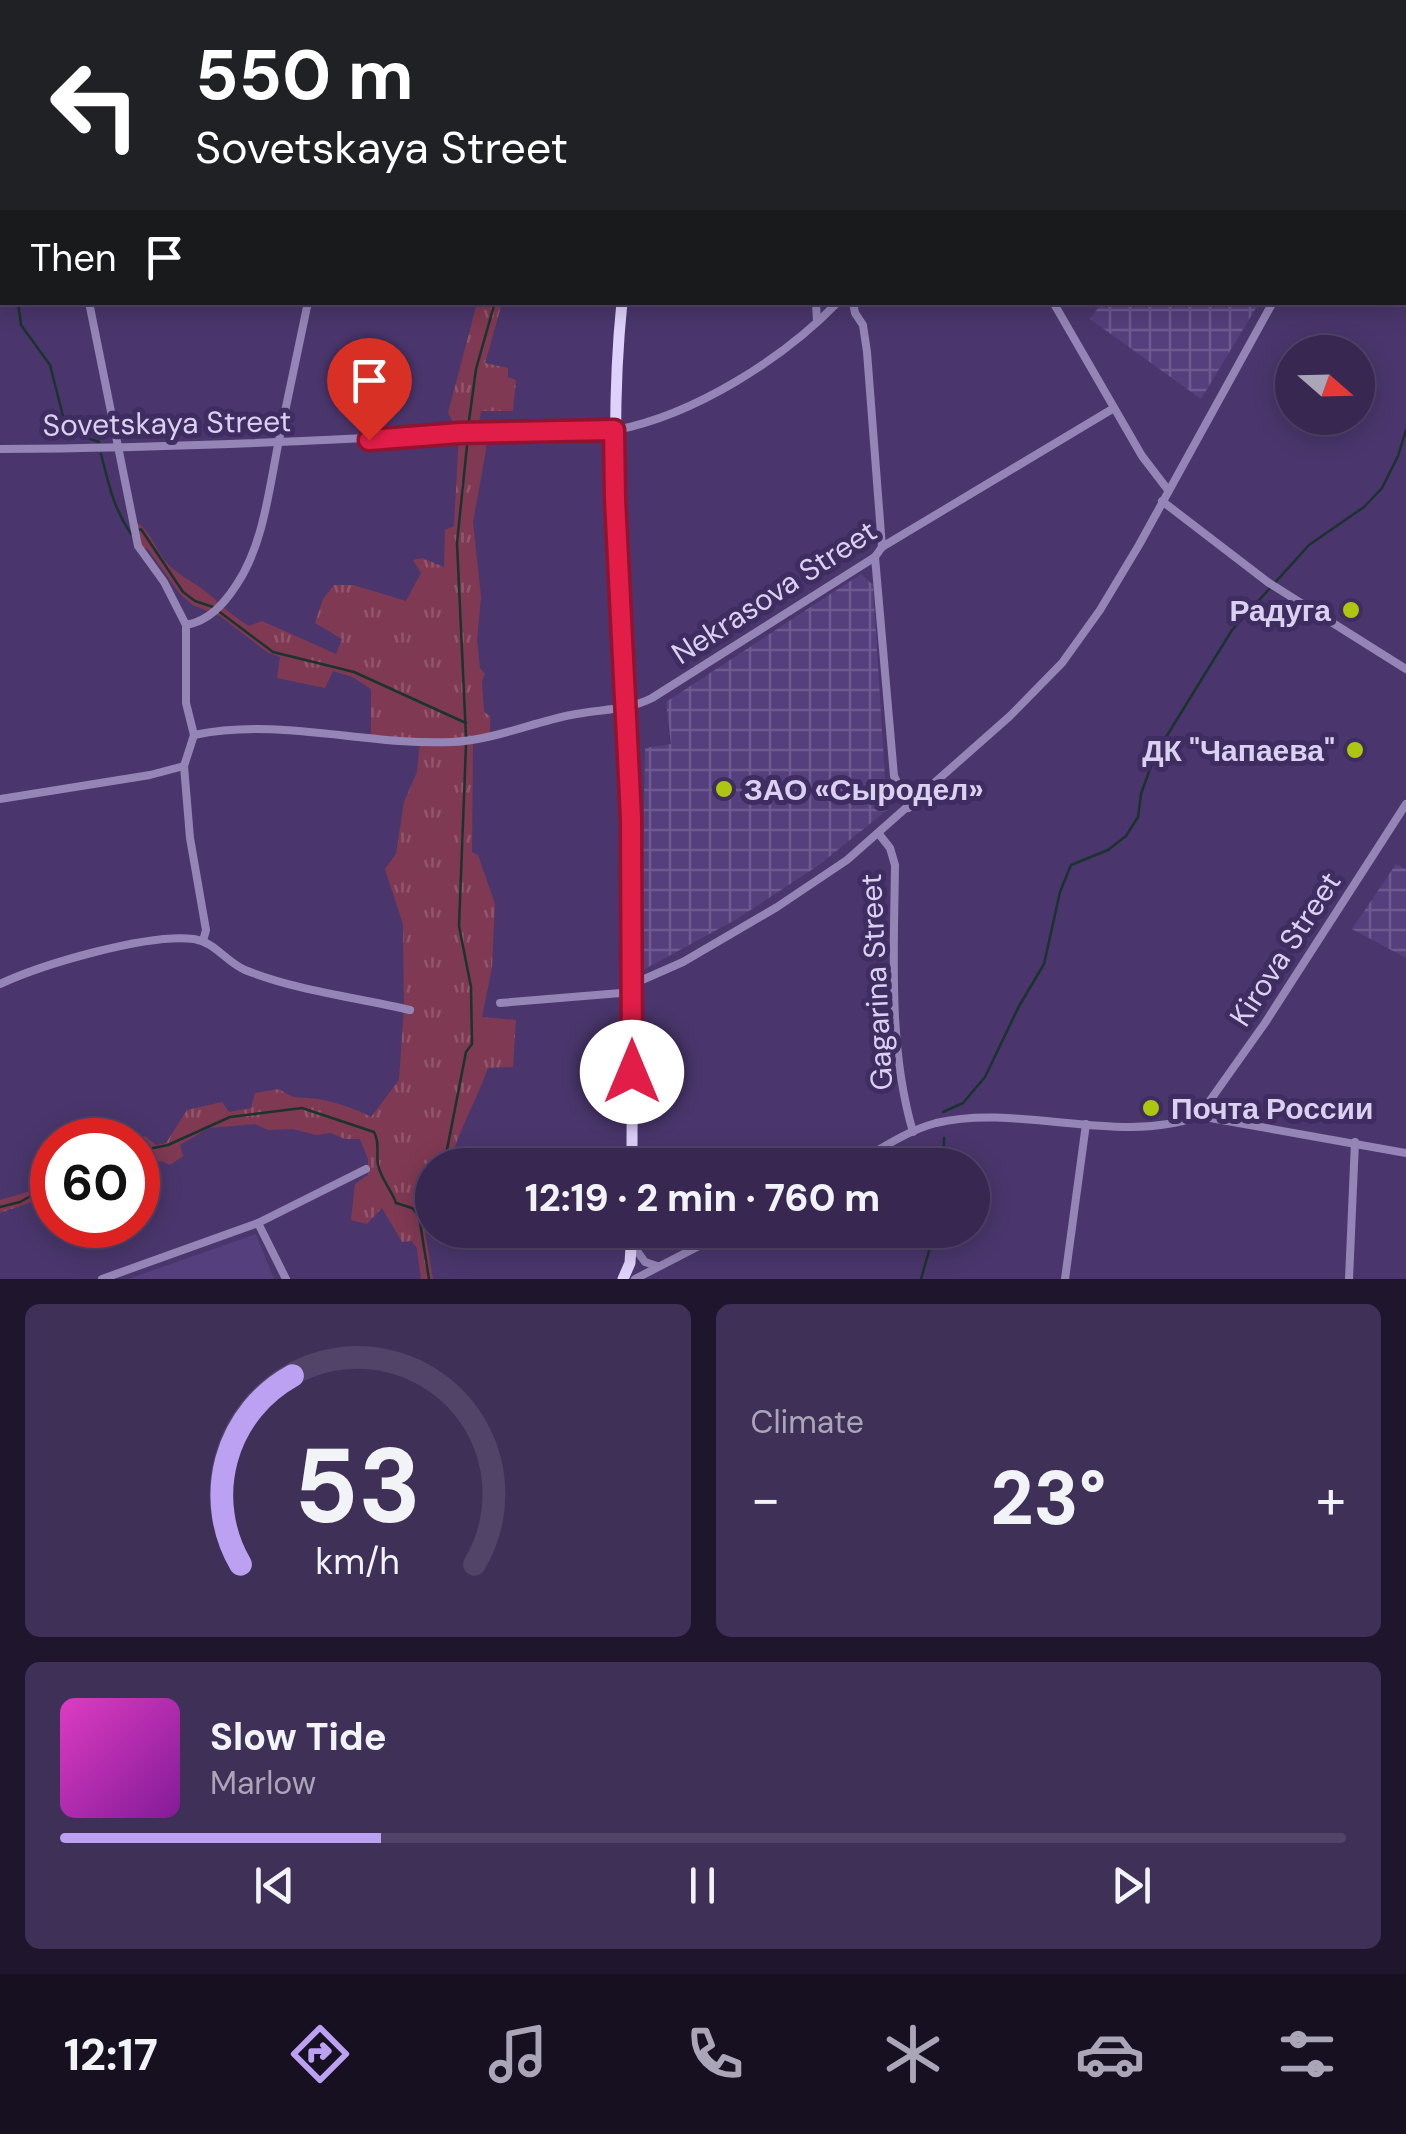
<!DOCTYPE html>
<meta charset="utf-8">
<style>
:root{--surface:#382851;--page:#3f3058;--text:#f1f3f6;--muted:#aba6b7;--line:#524468;--accent:#bca0f2}
body{margin:0;font-family:"DM Sans",sans-serif;background:var(--page);color:var(--text);height:100vh;display:flex;flex-direction:column;font-size:38px;white-space:nowrap}
*{box-sizing:border-box;margin:0}
p{font-size:32px;color:var(--muted)}
.icon{flex:none;width:55px;height:55px;fill:none;stroke:currentColor;stroke-width:2;stroke-linecap:round;stroke-linejoin:round}
.map{position:relative;height:1279px;overflow:hidden}
.details{display:flex;flex-direction:column;gap:25px;padding:25px;background:#1f162d;flex:1}
.details>*{flex:none}
.hud{position:absolute;left:0px;top:0px;width:1408px;height:305px;box-shadow:0 5px 25px #0003,0 0 0 2px var(--line);background:#202124;color:#fff;overflow:hidden}
.needle{width:65px;rotate:110deg}
.controls{position:absolute;left:1275px;top:335px;display:grid;gap:20px}
.controls a{display:grid;place-items:center;width:100px;height:100px;border-radius:50%;background:var(--surface);box-shadow:0 5px 25px #0003,0 0 0 2px var(--line);font-size:50px}
.speed{position:absolute;left:30px;top:1118px;display:flex;gap:20px;font-size:50px;font-weight:700;text-align:center}
.speed>*{display:grid;place-content:center;width:130px;height:130px;border-radius:50%;background:var(--surface);box-shadow:0 5px 25px #0003,0 0 0 2px var(--line);line-height:1}
.speed .limit{border:15px solid #d22;background:#fff;color:#111}
.pin{position:absolute;display:grid;place-items:center;width:85px;height:85px;color:#fff;margin:-102px -42px;border-radius:50% 50% 50% 0;rotate:-45deg;box-shadow:0 0 10px #0007}
.pin .icon{rotate:45deg}
.me{position:absolute;width:110px;margin:-55px;rotate:0deg;stroke-linejoin:round;filter:drop-shadow(0 0 8px #0008)}
.turn{display:flex;align-items:center;gap:35px;height:210px;padding:0 30px;font-size:45px}
.turn .icon{width:130px;height:130px;stroke-width:2.5}
.turn b{display:block;font-size:70px;line-height:85px}
.then{display:flex;align-items:center;height:95px;padding:0 30px;background:#0003;gap:20px;font-size:38px}
.big{font-size:75px;font-weight:800;line-height:1.1}
.details .card{flex:1;display:flex;flex-direction:column;justify-content:center;gap:15px;min-width:0;padding:0 35px;border-radius:15px;background:var(--page)}
.details .dial{align-items:center;gap:0}
.dial svg{height:260px;overflow:visible;fill:none;stroke:var(--line);stroke-width:7;stroke-linecap:round;text-anchor:middle}
.dial text{fill:var(--text);stroke:none}
.song{display:flex;align-items:center;gap:30px}
.cover{width:120px;height:120px;border-radius:15px;background:linear-gradient(135deg,hsl(310 70% 55%),hsl(290 70% 35%))}
.played{height:10px;border-radius:5px;background:linear-gradient(90deg,var(--accent) 25%,var(--line) 25%)}
.keys{display:flex;justify-content:space-around;direction:ltr}
.heat{display:flex;justify-content:space-between;align-items:center;font-size:55px;direction:ltr}
.details .tiles{flex:1;display:grid;gap:25px;grid-template-columns:1fr 1fr}
.card:last-child{grid-column:span 2}
.trip{position:absolute;left:415px;top:1148px;width:575px;height:100px;border-radius:50px;background:var(--surface);box-shadow:0 5px 25px #0003,0 0 0 2px var(--line);font-weight:800;line-height:100px;text-align:center}
.tab-bar{display:flex;height:160px;justify-content:space-around;align-items:center;background:#161020;color:var(--muted)}
.tab-bar .icon{width:70px;height:70px}
.tab-bar .on{color:var(--accent)}
.tab-bar b{font-size:45px;color:var(--text)}
.map>svg:first-child{display:block}
.built{fill:#553f7c}
.industrial{fill:url(#industrial-grid)}
.grass{fill:url(#grass-tufts)}
.lines{fill:none;stroke-linecap:round;stroke-linejoin:round}
.stream{stroke:#1a332e;stroke-width:2.5}
.minor{stroke:#9485b6;stroke-width:8}
.primary{stroke:#ded2fa;stroke-width:11}
.route-casing{stroke:#92132f;stroke-width:25}
.route{stroke:#e11d48;stroke-width:18}
.poi-dot{fill:#adc60f;stroke:#3f2c60;stroke-width:4}
.labels{text-anchor:middle;dominant-baseline:central;stroke-width:10;stroke-linejoin:round;paint-order:stroke}
.street-label{font-size:30px;fill:#dad1f1;stroke:#3f2c60}
.poi-label{font-size:30px;font-weight:bold;fill:#dad1f1;stroke:#3f2c60;text-anchor:end}
</style>
<div class="map">
<svg width="1406" height="1279" viewBox="0 0 1406 1279">
<defs>
<pattern id="industrial-grid" width="8" height="8" patternUnits="userSpaceOnUse" patternTransform="scale(2.5)"><rect width="8" height="8" fill="#553f7c"/><path d="M0 4h8M4 0v8" fill="none" stroke="#6d5a8f"/></pattern>
<pattern id="grass-tufts" width="24" height="20" patternUnits="userSpaceOnUse" patternTransform="scale(2.5)"><rect width="24" height="20" fill="#803953"/><path d="M3 7l-1-3M5 7V3M7 7l1-3M15 17l-1-3M17 17v-4M19 17l1-3" fill="none" stroke="#91556c"/></pattern>
</defs>
<rect width="100%" height="100%" fill="#4a366c"/>
<polygon class="built" points="256,1234 274,1279 128,1279"/>
<g class="industrial">
<polygon points="1102,302 1259,302 1259,303 1201,399 1090,319"/>
<polygon points="861,574 873,585 887,810 819,865 737,919 641,971 645,748 671,744 666,702"/>
<polygon points="1396,864 1406,869 1406,958 1352,929"/>
</g>
<g class="grass">
<path d="M477 303H502L485 363 508 368V377L516 380 513 411H481L479 422 485 424 486 450 473 522 481 597 477 640 480 668 485 674 482 681 484 712 490 716V731L487 738 473 740 472 852 478 855 495 904 492 967 482 1017 516 1020 513 1067 488 1068C476 1101 458 1132 449 1165H432V1225L425 1231 433 1279H421L417 1248 412 1241 402 1242 382 1208 367 1224 351 1220 355 1184 368 1175V1159L360 1139H345L331 1133 316 1135 293 1129 268 1130 255 1124 209 1128 180 1145 183 1156 170 1165 162 1161 138 1164V1140H131L145 1136 156 1145 166 1143 187 1110 222 1102 229 1112 251 1108 255 1093 279 1089C296 1101 298 1096 317 1099 336 1102 354 1108 371 1117L399 1080 404 1007 403 924 385 869 396 854 404 802 417 772 420 741 371 736V689L352 677 333 671 325 688 277 678 280 657 267 652 220 616 193 605 180 594 147 548 143 549 132 520C151 529 153 546 166 562 179 577 197 583 211 596 224 608 234 617 249 626L262 621 336 654 342 639 315 623 323 599 334 585H353L406 601 421 573 413 560 422 558 444 567 445 530 454 526 459 433 448 413Z"/>
<polygon points="52,1155 52,1195 0,1213 0,1200 34,1190 37,1159"/>
</g>
<g class="lines">
<g class="stream">
<polyline points="590,2 592,0"/>
<polyline points="0,237 2,246"/>
<polyline points="18,302 21,325 50,365 64,420 80,435 99,442"/>
<polyline points="468,428 476,369 495,302"/>
<path d="M101 454C109 485 113 507 131 534L141 529 183 592 195 601 213 607 273 652 354 672 466 723"/>
<polyline points="466,737 457,543 468,436"/>
<polyline points="943,1112 963,1103 985,1077 1019,1006 1044,964 1060,892 1071,865 1108,850 1126,836 1138,817 1141,794 1155,755 1232,630 1309,545 1364,507 1382,488 1398,456 1406,430"/>
<path d="M138 1151 168 1145 230 1117 302 1108 374 1132C380 1143 376 1152 378 1165 381 1179 391 1189 396 1203L412 1208 419 1216 429 1279"/>
<polyline points="444,1165 466,1052 472,1044 471,987 459,926 466,745"/>
<polyline points="943,1165 944,1138"/>
<polyline points="0,1207 20,1202 52,1184"/>
<polyline points="423,1227 432,1218"/>
<polyline points="921,1279 935,1230"/>
</g>
<g class="minor">
<polyline points="60,0 60,2"/>
<polyline points="1381,0 1385,2"/>
<polyline points="226,2 226,0"/>
<polyline points="362,2 363,0"/>
<polyline points="1094,2 1096,0"/>
<polyline points="1405,13 1406,14"/>
<polyline points="0,37 2,37"/>
<polyline points="1405,79 1406,77"/>
<polyline points="89,302 138,546 164,582 186,625 186,703 194,735 184,766 190,838 206,930 203,941"/>
<polyline points="816,302 817,322"/>
<polyline points="853,302 855,313 863,325 867,352 882,547"/>
<polyline points="1053,302 1142,456 1168,490"/>
<path d="M0 449C153 448 304 442 457 433 509 430 565 440 616 430 694 415 783 359 838 302"/>
<polyline points="1162,501 1269,583 1406,669"/>
<polyline points="875,557 894,776 909,808"/>
<path d="M186 625C209 621 224 604 237 584 263 545 269 490 278 445 288 397 298 350 308 302"/>
<path d="M194 735C280 717 367 746 452 742 493 740 531 723 571 715 598 709 627 711 652 698L875 557 882 547 1114 408"/>
<polyline points="0,799 150,775 184,766"/>
<path d="M879 834 890 848 895 865C894 953 888 1047 913 1132"/>
<path d="M0 984C43 964 148 933 194 939 215 942 226 962 245 970 298 991 355 997 410 1010"/>
<polyline points="633,984 683,962 777,907 847,860 1010,716 1062,663 1100,610 1139,545 1273,302"/>
<polyline points="500,1003 633,992"/>
<polyline points="1199,1116 1265,1023 1406,804"/>
<path d="M853 1165C879 1150 906 1131 936 1123 1020 1103 1118 1146 1199 1116L1406 1153"/>
<polyline points="258,1223 286,1279"/>
<polyline points="632,1244 645,1262 657,1266"/>
<polyline points="102,1279 258,1223 366,1169"/>
<polyline points="635,1279 730,1230"/>
<polyline points="1065,1279 1086,1124"/>
<polyline points="1349,1279 1355,1142"/>
</g>
<g class="primary">
<polyline points="766,2 767,0"/>
<path d="M622 302C607 447 622 589 628 733 635 877 632 1021 632 1165"/>
<polyline points="623,1279 630,1263 632,1230"/>
</g>
</g>
<g class="lines">
<g class="route-casing">
<polyline id="route" points="369,440 460,433 614,430 615,499 631,818 632,1072"/>
</g>
<use href="#route" class="route"/>
</g>
<g class="poi-dot">
<circle cx="1351" cy="610" r="10"/>
<circle cx="1355" cy="750" r="10"/>
<circle cx="724" cy="789" r="10"/>
<circle cx="1151" cy="1108" r="10"/>
</g>
<g class="labels">
<g class="street-label">
<text transform="translate(167 423) rotate(-1)">Sovetskaya Street</text>
<text transform="translate(774 592) rotate(-33)">Nekrasova Street</text>
<text transform="translate(1285 949) rotate(-57)">Kirova Street</text>
<text transform="translate(876 982) rotate(-93)">Gagarina Street</text>
</g>
<g class="poi-label">
<text x="1331" y="610">Радуга</text>
<text x="1335" y="750">ДК "Чапаева"</text>
<text x="744" y="789" text-anchor="start">ЗАО «Сыродел»</text>
<text x="1171" y="1108" text-anchor="start">Почта России</text>
</g>
</g>
</svg>
<div class="controls">
<a><svg class="needle" viewBox="-14 -14 28 28"><path d="M0-13l5 13h-10z" fill="#e53935"/><path d="M0 13l5-13h-10z" fill="#aba6b7"/></svg></a>
</div>
<div class="speed"><div class="limit">60</div></div>
<div class="pin" style="left:369px;top:440px;background:#d93025"><svg class="icon" aria-label="arrive" viewBox="0 0 24 24"><path d="M6 21V4h12l-3 4 3 4H6"/></svg></div>
<svg class="me" style="left:632px;top:1072px" viewBox="-20 -20 40 40"><circle r="19" fill="#fff"/><path d="M0-13L10 11 0 6-10 11z" fill="#e11d48"/></svg>
<div class="trip">12:19 · 2 min · 760 m</div>
<div class="hud">
<div class="turn"><svg class="icon" aria-label="left" viewBox="0 0 24 24"><path d="M17 20v-9H6M10 6l-5 5 5 5"/></svg><div><b>550 m</b>Sovetskaya Street</div></div>
<div class="then">Then<svg class="icon" aria-label="arrive" viewBox="0 0 24 24"><path d="M6 21V4h12l-3 4 3 4H6"/></svg></div>
</div>
</div>
<section class="details">
<div class="tiles">
<div class="card dial"><svg viewBox="0 0 100 80">
<path d="M14 69A42 42 0 1 1 86 69"/>
<path d="M14 69A42 42 0 0 1 30 11" stroke="#bca0f2"/>
<text x="50" y="56" font-size="32" font-weight="700">53</text>
<text x="50" y="72" font-size="11">km/h</text>
</svg></div>
<div class="card"><p>Climate</p>
<div class="heat"><a>−</a><b class="big">23°</b><a>+</a></div>
</div>
<div class="card">
<div class="song"><i class="cover"></i><div><b>Slow Tide</b><p>Marlow</p></div></div>
<div class="played"></div>
<div class="keys"><svg class="icon" aria-label="previous" viewBox="0 0 24 24"><path d="M18 5L8 12l10 7zM5 5v14"/></svg><svg class="icon" aria-label="pause" viewBox="0 0 24 24"><path d="M8 5v14M16 5v14"/></svg><svg class="icon" aria-label="next" viewBox="0 0 24 24"><path d="M6 5l10 7-10 7zM19 5v14"/></svg></div>
</div>
</div>
</section>
<nav class="tab-bar">
<b>12:17</b>
<svg class="icon on" aria-label="directions" viewBox="0 0 24 24"><path d="M12 3l9 9-9 9-9-9zM9 14v-3h6M13 9l2 2-2 2"/></svg>
<svg class="icon" aria-label="music" viewBox="0 0 24 24"><path d="M9 18V5l10-2v13"/><circle cx="6" cy="18" r="3"/><circle cx="16" cy="16" r="3"/></svg>
<svg class="icon" aria-label="phone" viewBox="0 0 24 24"><path d="M5 4h4l2 5-3 2q2 4 5 5l2-3 5 2v4C11 20 4 13 5 4z"/></svg>
<svg class="icon" aria-label="climate" viewBox="0 0 24 24"><path d="M12 3v18M4 7l16 10M4 17L20 7"/></svg>
<svg class="icon" aria-label="car" viewBox="0 0 24 24"><path d="M5 17H2v-5l4-1 3-4h7l3 4 3 1v5h-3M9 17h6M6 11h13"/><circle cx="7" cy="17" r="2"/><circle cx="17" cy="17" r="2"/></svg>
<svg class="icon" aria-label="filters" viewBox="0 0 24 24"><path d="M4 7h16M4 17h16"/><circle cx="9" cy="7" r="2"/><circle cx="15" cy="17" r="2"/></svg>
</nav>
